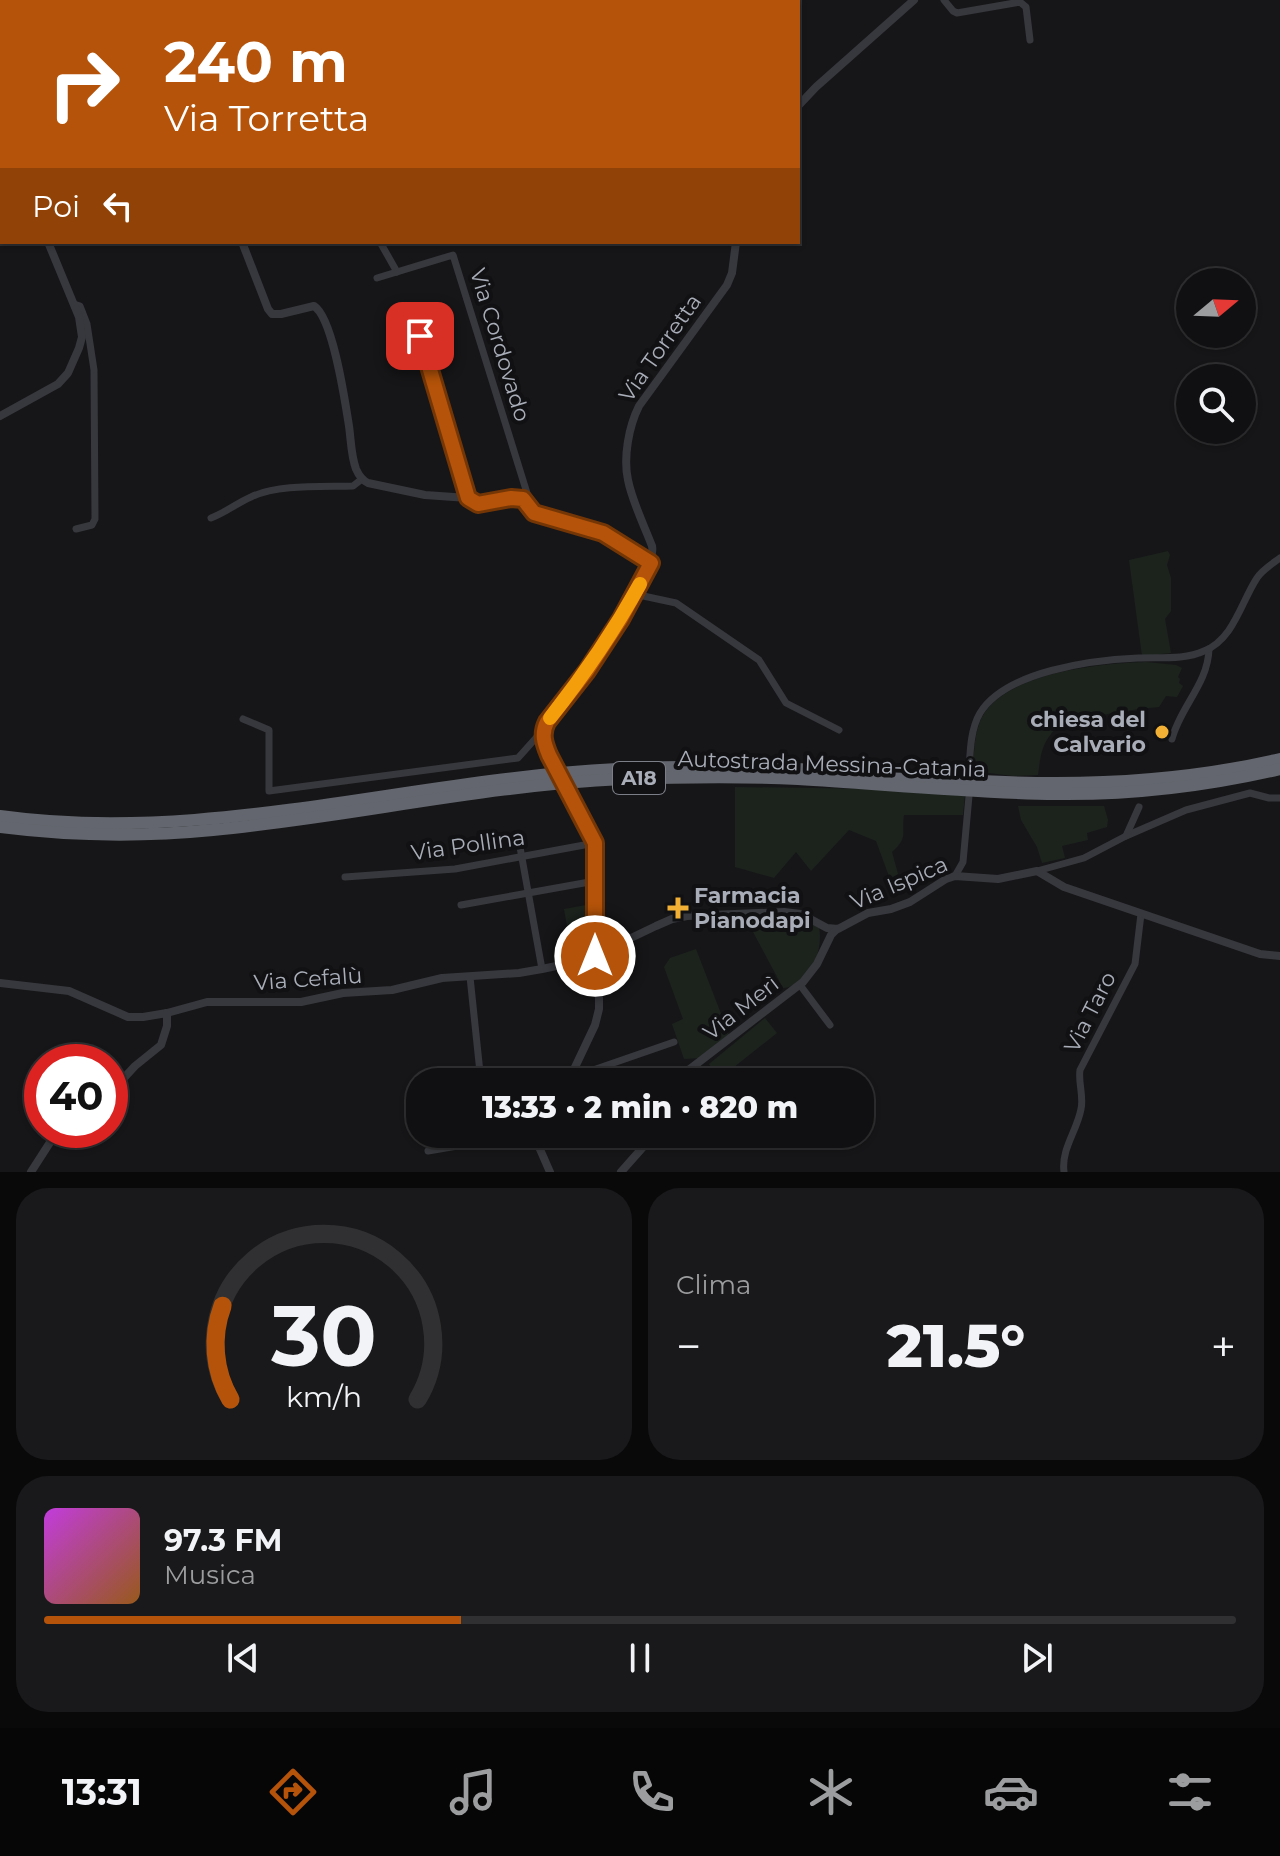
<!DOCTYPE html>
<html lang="it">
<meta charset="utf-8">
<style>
:root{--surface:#101012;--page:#19191b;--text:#f1f3f6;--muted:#9c9d9f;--line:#303032;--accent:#b45309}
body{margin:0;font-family:Montserrat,sans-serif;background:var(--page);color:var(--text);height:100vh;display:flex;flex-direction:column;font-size:30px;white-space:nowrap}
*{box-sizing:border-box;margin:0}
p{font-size:26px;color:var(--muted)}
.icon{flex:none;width:44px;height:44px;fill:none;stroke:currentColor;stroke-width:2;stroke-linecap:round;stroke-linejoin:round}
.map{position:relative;height:1172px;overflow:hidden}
.details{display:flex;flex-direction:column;gap:16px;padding:16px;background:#09090a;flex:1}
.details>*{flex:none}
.hud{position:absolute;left:0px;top:0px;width:800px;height:244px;box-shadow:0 2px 6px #0004,0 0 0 2px var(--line);background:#b45309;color:#fff;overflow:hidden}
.needle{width:52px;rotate:71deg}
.controls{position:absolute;left:1176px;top:268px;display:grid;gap:16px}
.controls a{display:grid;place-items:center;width:80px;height:80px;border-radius:50%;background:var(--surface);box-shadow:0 2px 6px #0004,0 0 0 2px var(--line);font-size:40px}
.speed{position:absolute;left:24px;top:1044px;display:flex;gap:16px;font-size:40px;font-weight:700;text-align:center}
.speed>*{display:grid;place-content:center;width:104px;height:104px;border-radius:50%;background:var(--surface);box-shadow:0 2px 6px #0004,0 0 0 2px var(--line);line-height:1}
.speed .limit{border:12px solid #d22;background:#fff;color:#111}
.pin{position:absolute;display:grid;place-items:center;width:68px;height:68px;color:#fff;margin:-34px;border-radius:16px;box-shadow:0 4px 12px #0006}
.me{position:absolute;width:88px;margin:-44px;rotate:0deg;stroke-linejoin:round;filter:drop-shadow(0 0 6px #0008)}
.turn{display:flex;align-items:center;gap:28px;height:168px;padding:0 32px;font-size:36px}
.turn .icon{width:104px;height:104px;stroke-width:2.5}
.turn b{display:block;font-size:56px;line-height:68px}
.then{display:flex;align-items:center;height:76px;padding:0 32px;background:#0003;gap:16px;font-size:30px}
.big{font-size:60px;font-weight:800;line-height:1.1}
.details .widget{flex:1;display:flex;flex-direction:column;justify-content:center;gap:12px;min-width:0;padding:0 28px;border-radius:32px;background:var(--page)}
.details .dial{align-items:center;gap:0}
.dial svg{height:208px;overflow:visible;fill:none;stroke:var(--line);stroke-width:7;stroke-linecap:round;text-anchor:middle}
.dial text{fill:var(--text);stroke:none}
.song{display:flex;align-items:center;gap:24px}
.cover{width:96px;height:96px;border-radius:12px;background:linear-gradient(135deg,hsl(290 70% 55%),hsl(30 70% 35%))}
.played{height:8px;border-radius:4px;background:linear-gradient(90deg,var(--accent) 35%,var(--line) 35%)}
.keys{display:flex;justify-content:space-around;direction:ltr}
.heat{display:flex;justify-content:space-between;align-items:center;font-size:44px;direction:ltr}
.details .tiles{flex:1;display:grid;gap:16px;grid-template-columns:1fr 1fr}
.widget:last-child{grid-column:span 2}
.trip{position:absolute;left:406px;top:1068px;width:468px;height:80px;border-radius:32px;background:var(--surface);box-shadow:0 2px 6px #0004,0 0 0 2px var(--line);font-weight:800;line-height:80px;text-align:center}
.dock{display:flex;height:128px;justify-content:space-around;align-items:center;background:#060607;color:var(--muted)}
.dock .icon{width:56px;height:56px}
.dock .active{color:var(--accent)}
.dock b{font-size:36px;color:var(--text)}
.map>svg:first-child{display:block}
.green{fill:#1c231d}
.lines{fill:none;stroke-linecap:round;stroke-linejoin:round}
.minor{stroke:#37383d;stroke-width:7}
.tertiary{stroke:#37383d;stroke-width:8}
.motorway{stroke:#63666e;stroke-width:12}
.route-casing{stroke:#753606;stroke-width:20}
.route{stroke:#b45309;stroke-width:14}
.slow{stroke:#f59e0b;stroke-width:14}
.poi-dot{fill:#f2b134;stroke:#111113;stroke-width:3}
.labels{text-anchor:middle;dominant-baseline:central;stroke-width:8;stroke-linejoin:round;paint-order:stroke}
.shield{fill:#111113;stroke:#7b7e86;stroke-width:2}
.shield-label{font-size:20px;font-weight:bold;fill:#a8adb8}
.street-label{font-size:22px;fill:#a8adb8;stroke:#111113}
.poi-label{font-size:22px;font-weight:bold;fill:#a8adb8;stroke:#111113;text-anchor:end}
</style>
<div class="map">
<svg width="1280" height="1172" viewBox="0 0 1280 1172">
<rect width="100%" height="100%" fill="#161618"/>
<g class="green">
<polygon points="1168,551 1170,555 1167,565 1171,578 1171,611 1165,619 1171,653 1142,656 1129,560"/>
<path d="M1146 662 1176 665 1182 668 1178 677 1180 679 1179 683 1183 686 1177 697 1166 696 1159 707C1137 709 1063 718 1051 734 1041 746 1040 760 1038 775L1013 776 973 771C974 754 974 733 982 717 1005 673 1101 663 1146 662Z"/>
<path d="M735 787 884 789 965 795 963 815H904C901 834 909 837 892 852L898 874 890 879 876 841 849 830 811 871 796 852 774 878 735 867Z"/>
<polygon points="1018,806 1104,806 1108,820 1107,827 1087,833 1088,840 1062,846 1065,858 1042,863 1037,847 1021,820"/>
<polygon points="591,904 592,923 567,926 564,909"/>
<path d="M744 915H794L819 927C824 951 809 986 783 988Z"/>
<polygon points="696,949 730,1037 702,1058 684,1059 672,1024 683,1019 664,967 670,958"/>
<polygon points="765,1018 777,1033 719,1079 709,1064"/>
</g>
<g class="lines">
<g class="minor">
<polyline points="565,0 569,2"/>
<polyline points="944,0 953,11 957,13 1020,2 1026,7 1030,40"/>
<polyline points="115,2 115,0"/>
<polyline points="380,242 397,272"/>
<polyline points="377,278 453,255 527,493 525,502"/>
<polyline points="74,304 80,306 87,324 94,370 95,519 92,525 76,529"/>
<polyline points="420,336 468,498"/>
<path d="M211 518C225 513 237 503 251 497 278 484 323 487 353 486L362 479"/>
<polyline points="634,594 676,603 759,660 786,703 839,730"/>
<polyline points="243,719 269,730 269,791 518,758 543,730"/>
<path d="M1172 739C1180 707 1208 684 1209 649"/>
<path d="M969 773C970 754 970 730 980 713 1006 671 1092 660 1138 658 1159 657 1185 660 1204 651 1234 639 1241 602 1257 578 1262 570 1272 564 1280 558"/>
<polyline points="518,836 542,969"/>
<polyline points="1126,836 1186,810 1250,793 1269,798 1280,798"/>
<polyline points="1037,871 1084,858 1126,836 1139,807"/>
<polyline points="955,876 963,862 969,796"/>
<polyline points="345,877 455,869 595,843"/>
<polyline points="461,905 595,881"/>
<polyline points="470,977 481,1082"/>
<polyline points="800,985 830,1025"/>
<polyline points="570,1078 674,1042"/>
<polyline points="486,1134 487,1141 535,1134"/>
<polyline points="428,1151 487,1141"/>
<path d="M1064 1172C1061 1149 1077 1131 1081 1109 1084 1096 1078 1083 1080 1070L1135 964 1141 914"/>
</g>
<g class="tertiary">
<polyline points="151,2 154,0"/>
<polyline points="0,55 2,60"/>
<polyline points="0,69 2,68"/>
<polyline points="798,106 816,87 914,0"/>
<polyline points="0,123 2,128"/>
<path d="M242 242 268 309 272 314H281L314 306C333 318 345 401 349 426 351 440 351 456 356 469 359 476 362 480 368 483L425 495 468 498 478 504 517 498 523 499 534 513 603 533 651 563"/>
<polyline points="0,416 58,384 68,373 79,348 82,337 79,317 48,242"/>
<polyline points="0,983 69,991 128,1017 143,1017 167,1013 207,1002 301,1002 343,993 392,990 442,978 519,973 542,969 585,960 656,926 672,919 687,916 784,912 801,914 827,928 838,929 868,913 891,909 910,902 946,879 955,876 998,879 1037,871 1064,887 1260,954 1280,956"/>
<path d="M568 1082 595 1025 599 1009V985L595 956 596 847 549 755C544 743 541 734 547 722 569 694 659 576 652 546 644 525 632 501 628 480 623 457 629 426 639 406L727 285 732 273 736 242"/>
<polyline points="673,1082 803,982 817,964 831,935 837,929"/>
<polyline points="110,1093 135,1066 161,1045 167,1026 167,1013"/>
<polyline points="536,1134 539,1147 550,1172"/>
<polyline points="31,1172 58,1130"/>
<polyline points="621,1172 644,1146 648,1134"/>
</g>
<g class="motorway">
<path d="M0 816C208 845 410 779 617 769 677 766 737 766 798 769 883 774 970 783 1056 783 1131 783 1207 776 1280 759"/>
<path d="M0 827C70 836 142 837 213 830 350 817 485 785 623 779 681 777 739 776 798 779 883 784 970 793 1056 794 1131 795 1207 786 1280 769"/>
</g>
</g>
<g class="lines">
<g class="route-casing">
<path id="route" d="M420 336 468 498 478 504 511 498 523 499 534 513 603 533 651 563 621 619 587 671 547 722C541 734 544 743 549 755L595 843V956"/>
</g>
<use href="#route" class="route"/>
<path class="slow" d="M550 718C584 675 614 631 640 584"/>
</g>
<g class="poi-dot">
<circle cx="1162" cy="732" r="8"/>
<path d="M674 896h8v8h8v8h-8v8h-8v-8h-8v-8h8z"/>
</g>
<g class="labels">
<rect class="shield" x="613" y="762" width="52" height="32" rx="6"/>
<g class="shield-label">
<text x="639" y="778">A18</text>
</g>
<g class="street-label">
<text transform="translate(500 345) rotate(73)">Via Cordovado</text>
<text transform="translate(660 348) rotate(-55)">Via Torretta</text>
<text transform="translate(832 764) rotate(2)">Autostrada Messina-Catania</text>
<text transform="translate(468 845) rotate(-8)">Via Pollina</text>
<text transform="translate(899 883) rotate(-23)">Via Ispica</text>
<text transform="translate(308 979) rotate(-4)">Via Cefalù</text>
<text transform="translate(741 1008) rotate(-38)">Via Merì</text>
<text transform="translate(1090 1012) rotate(-63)">Via Taro</text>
</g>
<g class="poi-label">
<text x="1146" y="719">chiesa del<tspan x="1146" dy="25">Calvario</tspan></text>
<text x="694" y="895" text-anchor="start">Farmacia<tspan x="694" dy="25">Pianodapi</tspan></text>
</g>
</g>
</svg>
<div class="controls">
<a><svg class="needle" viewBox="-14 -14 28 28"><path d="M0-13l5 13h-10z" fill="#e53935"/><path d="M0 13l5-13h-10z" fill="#9c9d9f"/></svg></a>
<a><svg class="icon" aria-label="search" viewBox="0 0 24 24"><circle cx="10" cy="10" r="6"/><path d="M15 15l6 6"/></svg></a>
</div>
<div class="speed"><div class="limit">40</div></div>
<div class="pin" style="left:420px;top:336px;background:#d93025"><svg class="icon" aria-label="arrive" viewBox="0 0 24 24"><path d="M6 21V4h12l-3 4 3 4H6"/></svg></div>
<svg class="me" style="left:595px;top:956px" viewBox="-20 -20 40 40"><circle r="17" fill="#b45309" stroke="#fff" stroke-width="3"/><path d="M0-11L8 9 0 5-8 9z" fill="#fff"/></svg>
<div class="trip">13:33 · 2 min · 820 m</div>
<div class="hud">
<div class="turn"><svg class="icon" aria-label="right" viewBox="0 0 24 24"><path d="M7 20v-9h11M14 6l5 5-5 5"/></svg><div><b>240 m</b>Via Torretta</div></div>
<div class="then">Poi<svg class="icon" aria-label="left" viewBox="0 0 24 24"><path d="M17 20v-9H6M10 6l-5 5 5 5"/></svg></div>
</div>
</div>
<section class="details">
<div class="tiles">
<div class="widget dial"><svg viewBox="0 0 100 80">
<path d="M14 69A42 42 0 1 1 86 69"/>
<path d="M14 69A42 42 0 0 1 11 33" stroke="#b45309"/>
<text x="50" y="56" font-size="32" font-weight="700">30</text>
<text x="50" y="72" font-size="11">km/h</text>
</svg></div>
<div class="widget"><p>Clima</p>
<div class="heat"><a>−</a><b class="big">21.5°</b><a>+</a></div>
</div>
<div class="widget">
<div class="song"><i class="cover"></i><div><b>97.3 FM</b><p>Musica</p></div></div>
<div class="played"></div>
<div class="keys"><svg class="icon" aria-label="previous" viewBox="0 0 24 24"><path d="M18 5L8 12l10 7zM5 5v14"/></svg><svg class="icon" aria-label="pause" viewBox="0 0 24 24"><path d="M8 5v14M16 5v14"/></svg><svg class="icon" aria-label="next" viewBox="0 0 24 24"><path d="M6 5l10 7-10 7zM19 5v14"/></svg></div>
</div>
</div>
</section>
<nav class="dock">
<b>13:31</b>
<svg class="icon active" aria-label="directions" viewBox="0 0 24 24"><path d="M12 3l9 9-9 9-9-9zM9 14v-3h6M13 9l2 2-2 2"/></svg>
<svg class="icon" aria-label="music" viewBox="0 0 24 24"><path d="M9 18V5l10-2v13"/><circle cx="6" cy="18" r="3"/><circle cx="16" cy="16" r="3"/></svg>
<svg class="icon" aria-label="phone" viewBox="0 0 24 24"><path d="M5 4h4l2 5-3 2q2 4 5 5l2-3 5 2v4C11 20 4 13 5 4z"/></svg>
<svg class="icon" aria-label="climate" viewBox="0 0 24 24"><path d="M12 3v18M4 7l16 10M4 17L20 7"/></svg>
<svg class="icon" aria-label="car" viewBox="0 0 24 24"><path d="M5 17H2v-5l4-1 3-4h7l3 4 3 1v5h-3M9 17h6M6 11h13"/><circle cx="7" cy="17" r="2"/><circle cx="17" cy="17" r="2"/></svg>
<svg class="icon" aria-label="filters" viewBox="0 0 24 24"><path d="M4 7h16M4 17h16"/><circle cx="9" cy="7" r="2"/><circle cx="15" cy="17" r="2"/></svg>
</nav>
